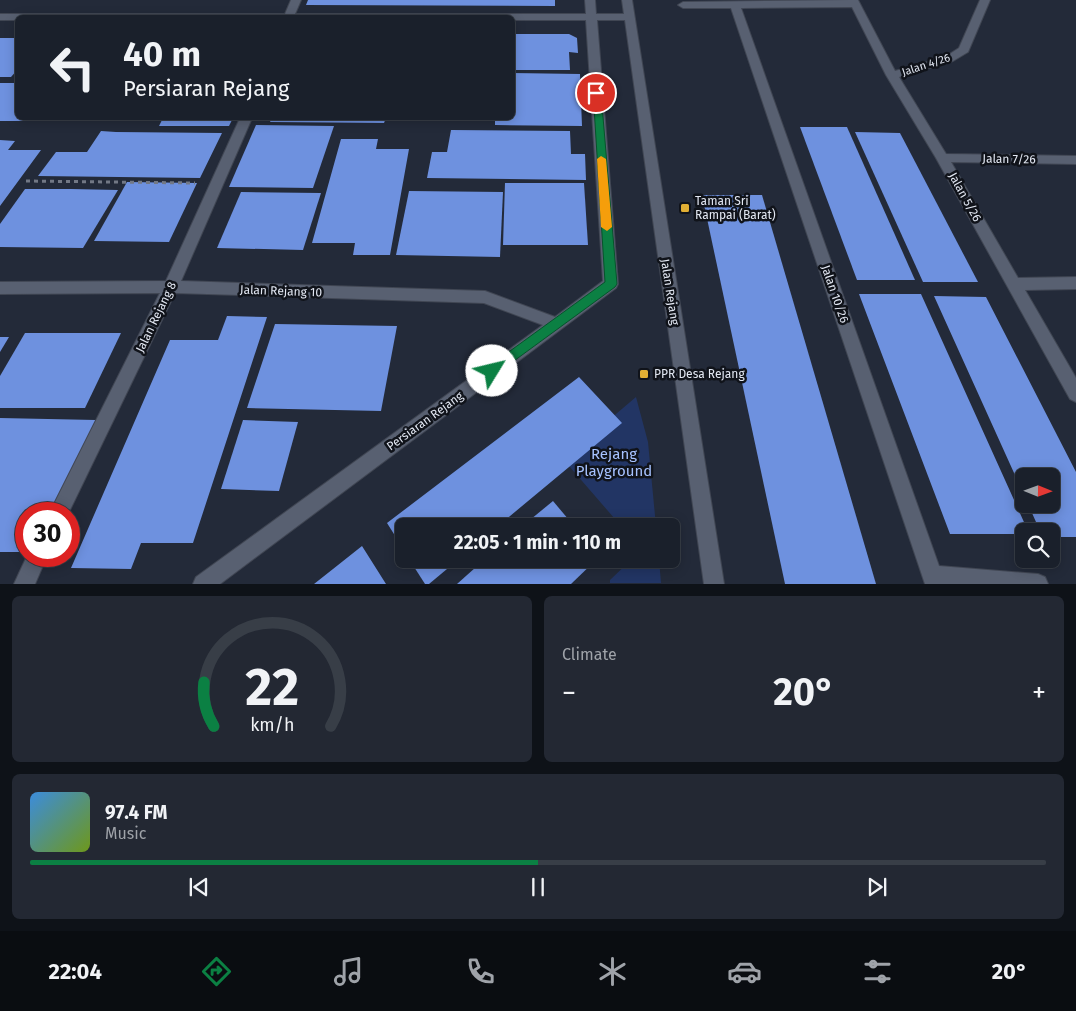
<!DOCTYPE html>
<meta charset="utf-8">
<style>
:root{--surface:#1a202b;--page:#232833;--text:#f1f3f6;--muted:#9fa3a9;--line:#383e47;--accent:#0b8043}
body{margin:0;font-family:"Fira Sans",sans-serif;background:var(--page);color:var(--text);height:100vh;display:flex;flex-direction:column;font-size:19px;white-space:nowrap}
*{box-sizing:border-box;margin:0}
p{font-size:16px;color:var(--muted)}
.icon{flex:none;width:28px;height:28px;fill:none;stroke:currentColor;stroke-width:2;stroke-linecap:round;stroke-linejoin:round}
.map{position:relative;height:584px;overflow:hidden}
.sheet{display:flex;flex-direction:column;gap:12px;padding:12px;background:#0e1218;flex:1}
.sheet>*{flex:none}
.guide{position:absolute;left:15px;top:15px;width:500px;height:105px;border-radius:8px;box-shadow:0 2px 12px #0003,0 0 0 1px var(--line);background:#1a202b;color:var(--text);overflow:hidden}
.needle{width:32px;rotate:91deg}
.fabs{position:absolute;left:1015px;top:468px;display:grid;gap:10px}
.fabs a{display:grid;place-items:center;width:45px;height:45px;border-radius:8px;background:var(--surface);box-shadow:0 2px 12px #0003,0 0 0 1px var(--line);font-size:25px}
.speed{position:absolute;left:15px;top:502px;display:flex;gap:10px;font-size:25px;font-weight:700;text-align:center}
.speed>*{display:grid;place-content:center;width:65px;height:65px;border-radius:50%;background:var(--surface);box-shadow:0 2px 12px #0003,0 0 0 1px var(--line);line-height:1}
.speed .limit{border:8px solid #d22;background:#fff;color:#111}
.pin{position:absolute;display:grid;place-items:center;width:42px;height:42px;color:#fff;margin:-21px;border:2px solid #fff;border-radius:50%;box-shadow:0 1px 5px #0007}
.me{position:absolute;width:55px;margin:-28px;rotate:54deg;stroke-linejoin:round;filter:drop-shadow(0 0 4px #0008)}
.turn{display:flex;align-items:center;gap:18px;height:105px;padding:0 25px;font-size:22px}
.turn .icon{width:65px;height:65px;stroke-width:2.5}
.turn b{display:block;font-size:35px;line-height:42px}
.big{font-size:38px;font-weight:700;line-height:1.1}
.sheet .card{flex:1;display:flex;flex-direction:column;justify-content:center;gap:8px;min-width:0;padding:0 18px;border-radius:8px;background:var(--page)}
.sheet .dial{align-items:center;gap:0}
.dial svg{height:130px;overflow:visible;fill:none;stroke:var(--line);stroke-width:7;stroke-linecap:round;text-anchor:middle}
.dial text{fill:var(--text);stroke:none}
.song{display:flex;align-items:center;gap:15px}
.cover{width:60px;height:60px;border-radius:8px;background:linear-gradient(135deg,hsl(210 70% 55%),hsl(80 70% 35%))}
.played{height:5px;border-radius:2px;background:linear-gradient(90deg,var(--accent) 50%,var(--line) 50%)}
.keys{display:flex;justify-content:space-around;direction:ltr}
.heat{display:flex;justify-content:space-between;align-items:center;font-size:28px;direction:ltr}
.sheet .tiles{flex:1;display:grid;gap:12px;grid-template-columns:1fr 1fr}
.card:last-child{grid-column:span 2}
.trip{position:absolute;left:395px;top:518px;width:285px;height:50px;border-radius:8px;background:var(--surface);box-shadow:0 2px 12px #0003,0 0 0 1px var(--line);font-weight:700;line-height:50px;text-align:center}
.tab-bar{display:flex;height:80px;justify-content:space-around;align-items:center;background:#0a0d11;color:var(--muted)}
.tab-bar .icon{width:35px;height:35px}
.tab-bar .selected{color:var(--accent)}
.tab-bar b{font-size:22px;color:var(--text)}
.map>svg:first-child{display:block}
.green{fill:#223564}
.building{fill:#6e91df}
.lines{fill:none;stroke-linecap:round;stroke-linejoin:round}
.minor-casing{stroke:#404653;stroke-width:2}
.path{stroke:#727885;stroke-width:3;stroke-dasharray:4 4;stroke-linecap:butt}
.minor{fill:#586071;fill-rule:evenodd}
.route{fill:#0b8043;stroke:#07532c}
.slow{fill:#f59e0b}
.poi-dot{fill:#e1af34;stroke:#10131a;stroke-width:2}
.labels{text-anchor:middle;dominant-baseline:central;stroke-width:5;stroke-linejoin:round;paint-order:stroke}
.far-street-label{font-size:11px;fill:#e3e8f3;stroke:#10131a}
.street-label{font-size:12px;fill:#e3e8f3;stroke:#10131a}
.poi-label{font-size:12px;fill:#e3e8f3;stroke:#10131a;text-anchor:start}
.near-park-label{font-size:15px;fill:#a6c2ff;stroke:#10131a}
</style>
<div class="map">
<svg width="1076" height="584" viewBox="0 0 1076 584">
<rect width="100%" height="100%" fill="#232a39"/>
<g class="green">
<polygon points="636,397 648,442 656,526 621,526 563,459"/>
<polygon points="632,559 659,559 661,583 610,583 610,580"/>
</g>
<g class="building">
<polygon points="308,0 555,0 555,6 306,5"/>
<polygon points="512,34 569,34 577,38 578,53 569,52 570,70 512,70"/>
<polygon points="0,38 18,38 18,69 11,77 0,77"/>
<polygon points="512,73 580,74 582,126 495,125 495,118 512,118"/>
<polygon points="0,83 18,83 18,118 36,118 33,121 0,121"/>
<polygon points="163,118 233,118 229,126 159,126"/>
<polygon points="272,118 386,118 384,123 270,122"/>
<polygon points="256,125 334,126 313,188 229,187"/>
<polygon points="800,127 847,127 915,280 857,280"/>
<polygon points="451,130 570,131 571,154 585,154 586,180 427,178 432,152 447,152"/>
<polygon points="101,131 116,132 222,133 200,178 38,176 56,152 87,152"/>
<polygon points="855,132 900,133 978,282 923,282"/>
<polygon points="341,139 378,139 376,149 409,149 390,255 353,255 355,243 312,243"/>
<polygon points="0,140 15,141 8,150 41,150 0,206"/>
<polygon points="127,182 197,183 169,242 94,241"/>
<polygon points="505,183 584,183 588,245 503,245"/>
<polygon points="25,189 71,189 118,190 83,248 0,247 0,224"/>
<polygon points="409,191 503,192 500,257 396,255"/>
<polygon points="241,192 321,193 303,250 217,248"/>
<polygon points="702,195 762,195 876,584 785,584"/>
<polygon points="859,294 921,294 1028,531 1024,531 1024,534 950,534"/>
<polygon points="934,296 986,297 1076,472 1076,537 1051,537 1051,531 1040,531 1028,504 1051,504 1051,476 1024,476 1024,495"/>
<polygon points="227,316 267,317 193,543 141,543 131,569 71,568 170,340 218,340"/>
<polygon points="275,324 397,326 381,411 247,408"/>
<polygon points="25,333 121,333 85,408 0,408 0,376"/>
<polygon points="0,337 9,337 0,352"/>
<polygon points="579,377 622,423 498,526 404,526 404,550 387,523"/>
<polygon points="0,418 96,420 51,514 26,514 26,552 0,552"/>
<polygon points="243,420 298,422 279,491 221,489"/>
<polygon points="553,501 574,526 523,526 525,524"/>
<polygon points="362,546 386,584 314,584 333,569"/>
<polygon points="409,559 459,559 429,584 425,584"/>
<polygon points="485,559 597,559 571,584 457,584"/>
</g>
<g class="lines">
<g class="minor-casing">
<g id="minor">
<polygon points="291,0 301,0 295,14 586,14 585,0 595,0 596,14 624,14 622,0 632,0 724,584 704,584 625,20 597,20 618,284 616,288 220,584 193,584 196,577 543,325 484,303 175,293 68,514 49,514 160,293 0,294 0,282 166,281 240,118 252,118 181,281 485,291 555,317 603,281 586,20 512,20 512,18 18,18 18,20 0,20 0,14 285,14"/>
<polygon points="848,0 858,0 895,71 945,57 959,48 980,0 990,0 968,52 953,61 899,77 946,154 1076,156 1076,164 951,162 1018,278 1076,277 1076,289 1025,290 1076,378 1076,402 1070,399 936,158 886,75 852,7 741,8 939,566 1038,574 1045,577 1048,584 925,584 731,8 683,8 678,5 683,2"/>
<polygon points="27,556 47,556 35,584 14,584"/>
</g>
</g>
<polyline class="path" points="26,181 195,183"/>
<use href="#minor" class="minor"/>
</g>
<polygon class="route" points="593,91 599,91 601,93 617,284 615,287 492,377 488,375 486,371 488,367 605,282"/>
<polygon class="slow" points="601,156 606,159 612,227 607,231 601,227 597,159"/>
<g class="poi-dot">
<rect x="680" y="203" width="10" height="10" rx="2.5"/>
<rect x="639" y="369" width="10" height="10" rx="2.5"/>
</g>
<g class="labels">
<g class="far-street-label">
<text transform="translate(926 65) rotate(-18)">Jalan 4/26</text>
</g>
<g class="street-label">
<text transform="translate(1009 159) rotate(1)">Jalan 7/26</text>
<text transform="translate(965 197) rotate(61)">Jalan 5/26</text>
<text transform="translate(281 291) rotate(2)">Jalan Rejang 10</text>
<text transform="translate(670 292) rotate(81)">Jalan Rejang</text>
<text transform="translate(835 294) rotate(71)">Jalan 10/26</text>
<text transform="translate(156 317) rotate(-64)">Jalan Rejang 8</text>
<text transform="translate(425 421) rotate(-36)">Persiaran Rejang</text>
</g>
<g class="poi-label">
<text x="695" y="201">Taman Sri<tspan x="695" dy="14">Rampai (Barat)</tspan></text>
<text x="654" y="374">PPR Desa Rejang</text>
</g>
<g class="near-park-label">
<text x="614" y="454">Rejang<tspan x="614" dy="17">Playground</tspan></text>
</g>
</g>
</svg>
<div class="fabs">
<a><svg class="needle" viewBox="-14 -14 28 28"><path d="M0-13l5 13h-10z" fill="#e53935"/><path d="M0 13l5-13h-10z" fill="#9fa3a9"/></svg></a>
<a><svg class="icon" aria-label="search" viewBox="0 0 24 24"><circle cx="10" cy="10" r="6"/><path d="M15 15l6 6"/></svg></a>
</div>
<div class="speed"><div class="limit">30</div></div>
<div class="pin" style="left:596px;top:93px;background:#d93025"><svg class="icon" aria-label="arrive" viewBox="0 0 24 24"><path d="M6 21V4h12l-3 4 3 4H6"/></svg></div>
<svg class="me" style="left:492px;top:371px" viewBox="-20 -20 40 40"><circle r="19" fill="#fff"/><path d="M0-13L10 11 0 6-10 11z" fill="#0b8043"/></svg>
<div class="trip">22:05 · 1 min · 110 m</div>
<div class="guide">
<div class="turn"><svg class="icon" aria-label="left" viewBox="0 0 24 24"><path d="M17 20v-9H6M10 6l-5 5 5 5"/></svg><div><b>40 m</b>Persiaran Rejang</div></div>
</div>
</div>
<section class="sheet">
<div class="tiles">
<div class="card dial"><svg viewBox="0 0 100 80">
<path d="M14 69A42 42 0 1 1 86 69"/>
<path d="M14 69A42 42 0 0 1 8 42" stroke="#0b8043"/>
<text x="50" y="56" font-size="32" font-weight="700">22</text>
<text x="50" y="72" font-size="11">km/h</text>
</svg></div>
<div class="card"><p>Climate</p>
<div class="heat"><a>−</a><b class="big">20°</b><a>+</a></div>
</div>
<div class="card">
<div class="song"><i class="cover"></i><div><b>97.4 FM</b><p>Music</p></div></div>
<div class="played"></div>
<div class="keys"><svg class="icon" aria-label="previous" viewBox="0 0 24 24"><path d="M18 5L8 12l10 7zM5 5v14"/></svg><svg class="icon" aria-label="pause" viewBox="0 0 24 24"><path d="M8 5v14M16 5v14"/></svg><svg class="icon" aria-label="next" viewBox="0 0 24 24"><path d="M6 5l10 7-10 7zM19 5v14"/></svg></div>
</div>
</div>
</section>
<nav class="tab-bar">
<b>22:04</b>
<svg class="icon selected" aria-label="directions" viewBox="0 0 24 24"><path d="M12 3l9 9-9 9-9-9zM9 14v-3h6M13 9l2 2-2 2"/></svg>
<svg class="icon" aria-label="music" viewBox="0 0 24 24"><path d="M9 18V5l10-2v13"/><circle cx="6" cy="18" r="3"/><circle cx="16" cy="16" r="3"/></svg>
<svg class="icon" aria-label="phone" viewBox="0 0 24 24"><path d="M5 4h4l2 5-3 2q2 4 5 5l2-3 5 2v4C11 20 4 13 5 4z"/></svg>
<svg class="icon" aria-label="climate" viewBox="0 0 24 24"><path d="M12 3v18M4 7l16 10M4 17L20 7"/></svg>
<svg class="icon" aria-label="car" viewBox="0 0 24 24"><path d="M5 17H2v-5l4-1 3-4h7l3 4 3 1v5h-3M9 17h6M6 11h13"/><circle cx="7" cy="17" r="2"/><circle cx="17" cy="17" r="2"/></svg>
<svg class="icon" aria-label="filters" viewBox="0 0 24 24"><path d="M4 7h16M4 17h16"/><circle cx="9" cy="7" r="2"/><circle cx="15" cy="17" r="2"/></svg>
<b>20°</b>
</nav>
